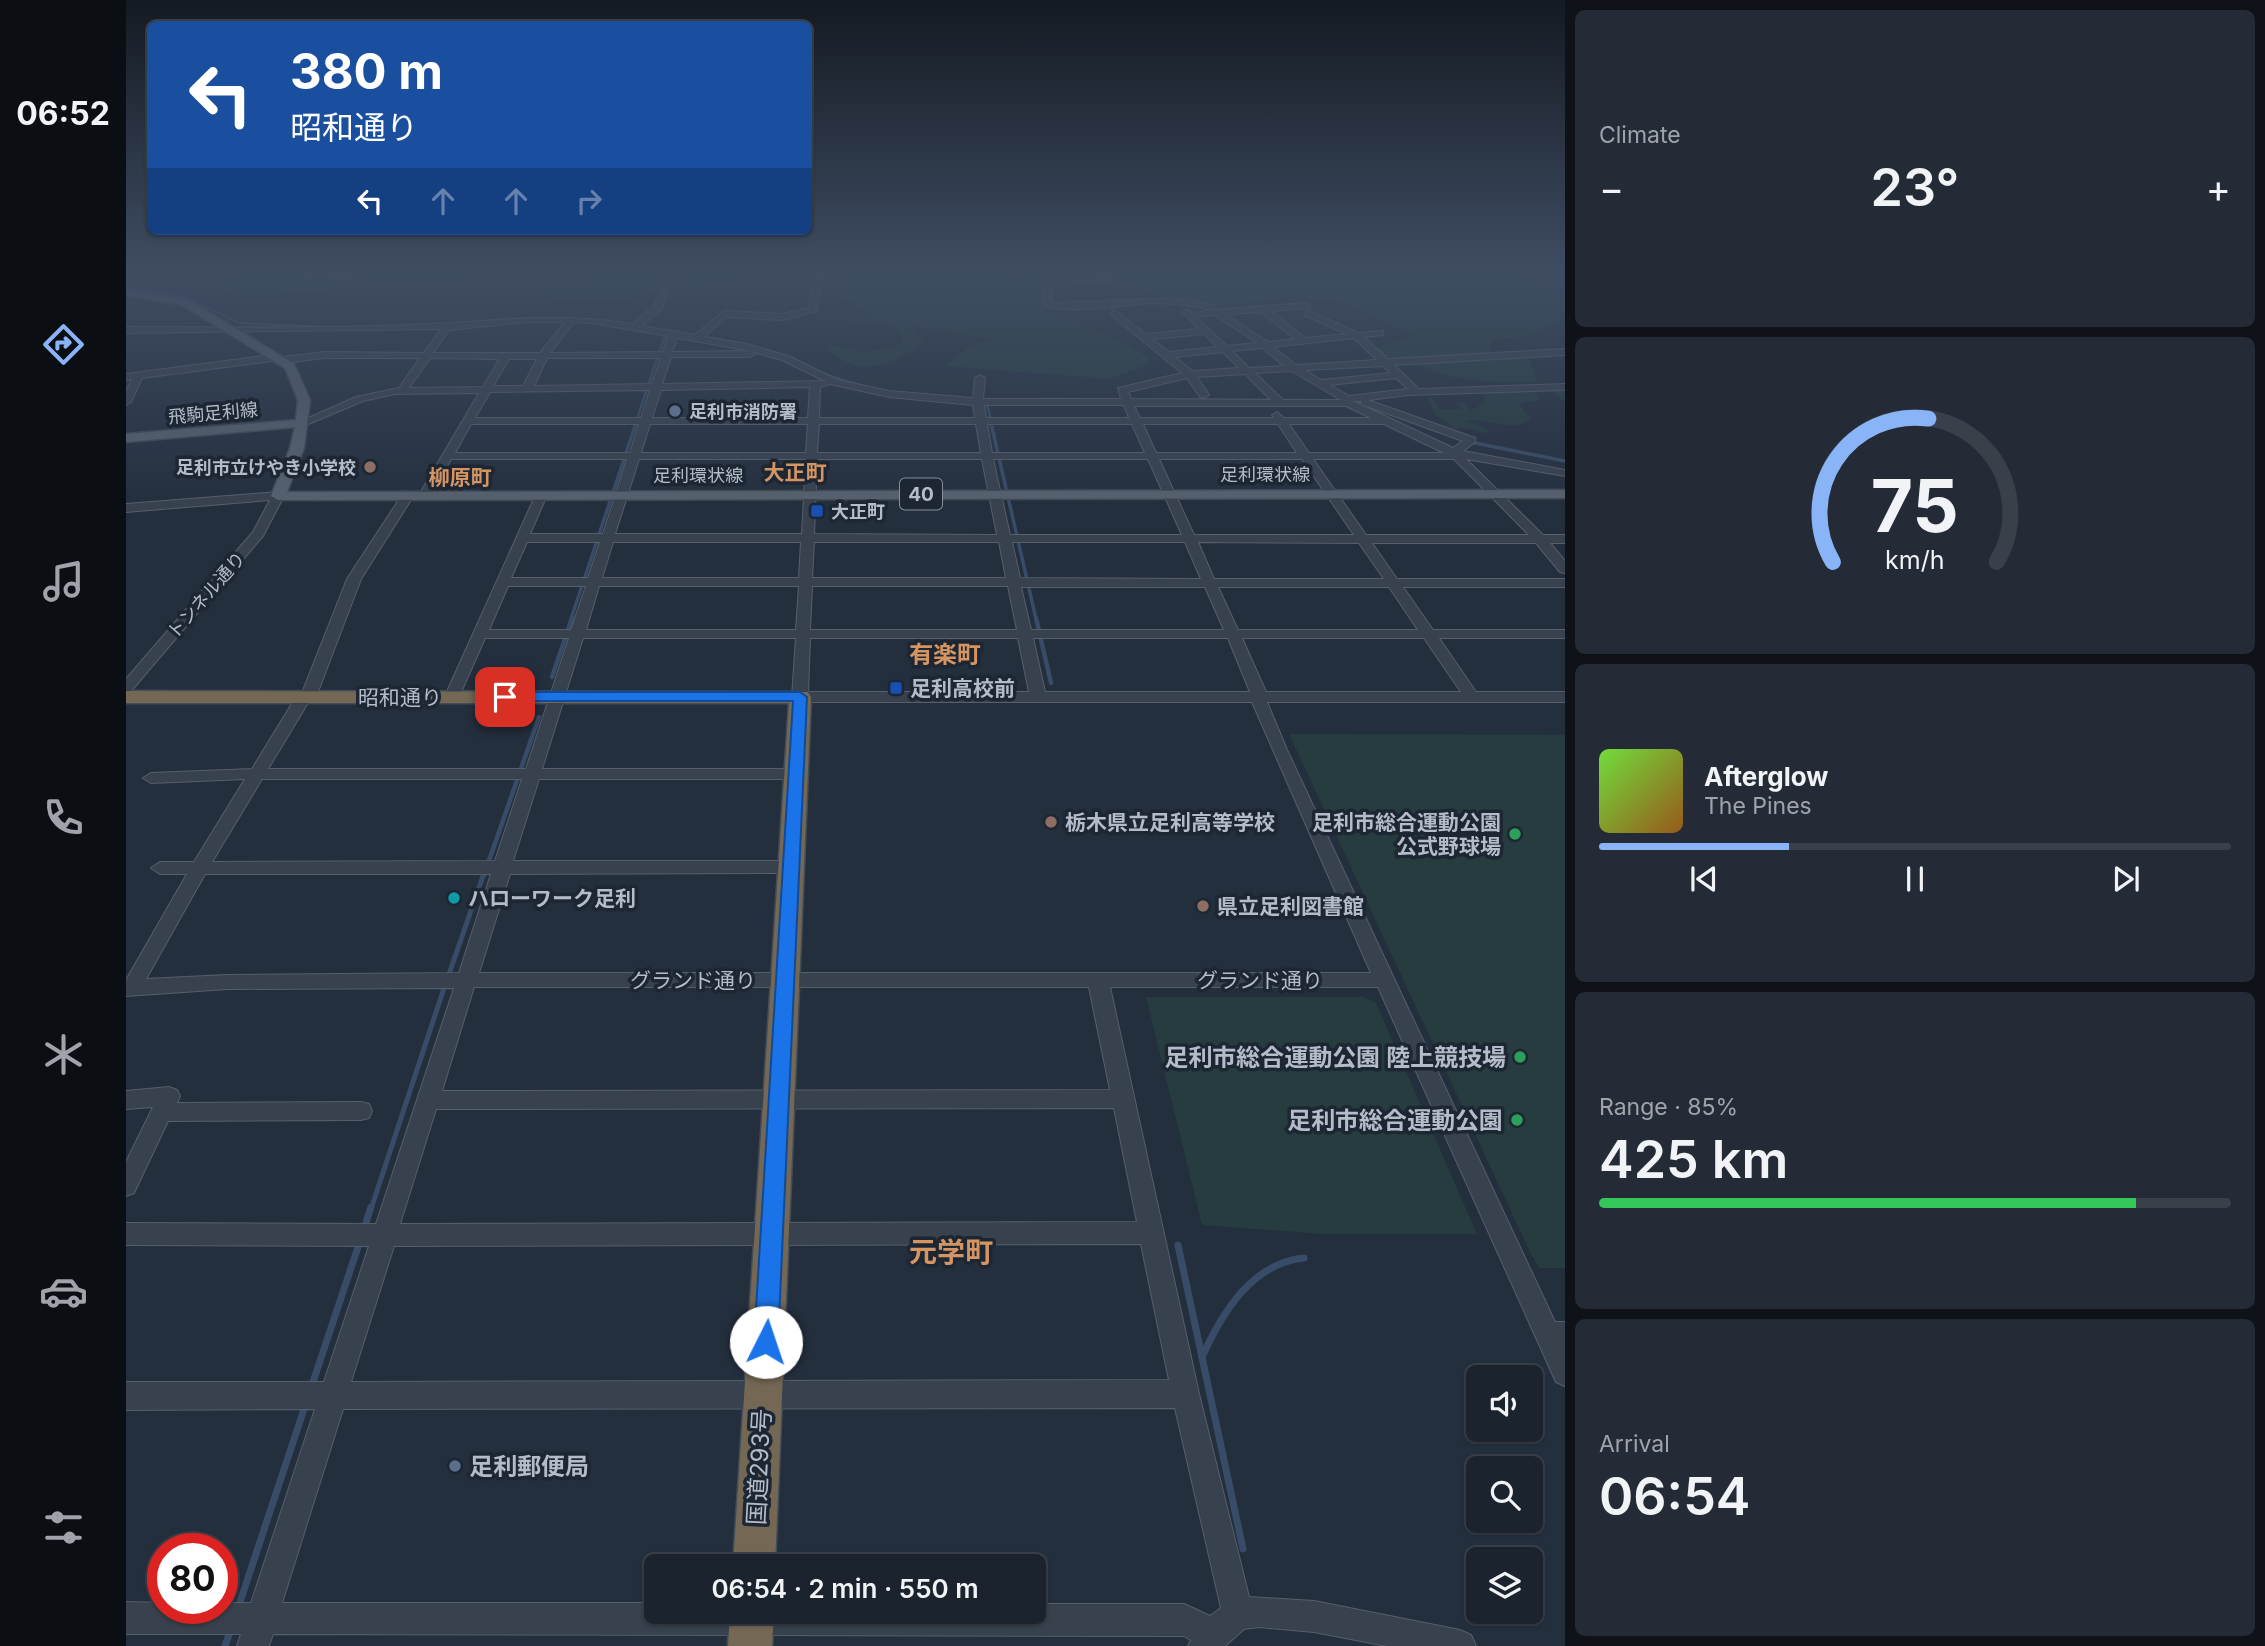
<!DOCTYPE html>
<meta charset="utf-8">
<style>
:root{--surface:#1b232e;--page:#242b36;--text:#f1f3f6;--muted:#a0a4aa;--line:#39404a;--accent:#8ab4f8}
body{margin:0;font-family:Inter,"Noto Sans JP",sans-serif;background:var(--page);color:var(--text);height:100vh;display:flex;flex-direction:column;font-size:26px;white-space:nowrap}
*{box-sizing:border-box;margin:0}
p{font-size:23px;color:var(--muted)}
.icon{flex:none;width:38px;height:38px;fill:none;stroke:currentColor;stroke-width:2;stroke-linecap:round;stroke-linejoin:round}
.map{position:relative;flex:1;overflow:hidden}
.sheet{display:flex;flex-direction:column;gap:10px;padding:10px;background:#0f1319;width:700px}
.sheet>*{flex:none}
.top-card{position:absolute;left:21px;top:21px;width:665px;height:214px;border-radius:10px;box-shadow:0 2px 5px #0004,0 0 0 2px var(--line);background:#1a4fa0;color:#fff;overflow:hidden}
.controls{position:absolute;left:1340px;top:1365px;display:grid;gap:14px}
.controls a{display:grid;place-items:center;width:77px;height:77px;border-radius:10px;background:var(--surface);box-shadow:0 2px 5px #0004,0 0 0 2px var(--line);font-size:35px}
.speed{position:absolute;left:21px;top:1533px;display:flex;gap:14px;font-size:35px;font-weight:700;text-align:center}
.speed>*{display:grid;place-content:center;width:91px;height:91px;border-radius:50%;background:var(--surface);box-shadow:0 2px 5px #0004,0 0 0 2px var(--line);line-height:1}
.speed .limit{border:10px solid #d22;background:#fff;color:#111}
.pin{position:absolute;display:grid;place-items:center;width:60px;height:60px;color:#fff;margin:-30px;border-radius:14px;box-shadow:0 4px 10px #0006}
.me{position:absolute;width:77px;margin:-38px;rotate:4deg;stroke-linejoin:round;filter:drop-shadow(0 0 5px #0008)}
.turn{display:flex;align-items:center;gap:24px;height:147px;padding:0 28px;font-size:32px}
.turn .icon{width:91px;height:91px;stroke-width:2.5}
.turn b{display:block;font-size:49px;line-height:60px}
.lanes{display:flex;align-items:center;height:66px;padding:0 28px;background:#0003;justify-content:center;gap:35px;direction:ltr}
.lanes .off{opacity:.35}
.big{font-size:52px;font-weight:600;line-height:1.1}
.sheet .tile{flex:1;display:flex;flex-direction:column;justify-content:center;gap:10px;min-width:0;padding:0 24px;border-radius:10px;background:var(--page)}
.sheet .dial{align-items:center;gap:0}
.dial svg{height:182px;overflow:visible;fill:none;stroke:var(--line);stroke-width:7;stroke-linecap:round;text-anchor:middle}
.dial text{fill:var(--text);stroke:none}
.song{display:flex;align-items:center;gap:21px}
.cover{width:84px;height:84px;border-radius:10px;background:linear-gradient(135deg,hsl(100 70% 55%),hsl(30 70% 35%))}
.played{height:7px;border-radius:4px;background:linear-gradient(90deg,var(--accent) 30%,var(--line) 30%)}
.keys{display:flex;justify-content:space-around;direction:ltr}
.heat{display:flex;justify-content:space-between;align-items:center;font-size:38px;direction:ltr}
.charge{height:10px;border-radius:5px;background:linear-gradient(90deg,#34c759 85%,var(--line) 0)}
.trip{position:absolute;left:518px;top:1554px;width:402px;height:70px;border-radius:10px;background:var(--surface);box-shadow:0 2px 5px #0004,0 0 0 2px var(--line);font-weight:600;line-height:70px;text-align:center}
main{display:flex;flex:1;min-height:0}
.menu{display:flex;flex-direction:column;width:126px;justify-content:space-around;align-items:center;background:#0b0e12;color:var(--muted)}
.menu .icon{width:49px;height:49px}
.menu .on{color:var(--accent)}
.menu b{font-size:32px;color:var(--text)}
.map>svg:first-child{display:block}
.green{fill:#263c3f}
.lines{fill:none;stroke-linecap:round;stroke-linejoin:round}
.stream-far4{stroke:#394c67;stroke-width:2.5}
.stream-far3{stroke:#394c67;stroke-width:3.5}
.stream-far2{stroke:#394c67;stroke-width:4.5}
.stream-far1{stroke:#394c67;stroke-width:5}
.stream{stroke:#394c67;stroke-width:7}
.minor-casing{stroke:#565f6c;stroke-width:2}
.major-casing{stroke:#414a57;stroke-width:3}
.highway-casing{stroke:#434c59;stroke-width:3}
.minor{fill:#38414e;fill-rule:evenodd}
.major{fill:#56606e;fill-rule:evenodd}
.highway{fill:#746855;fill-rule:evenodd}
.route{fill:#1a73e8;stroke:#114b97;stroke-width:2}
.service-dot{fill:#5c6f8a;stroke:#1d2633;stroke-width:2.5}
.education-dot{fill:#8d6e63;stroke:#1d2633;stroke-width:2.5}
.transit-dot{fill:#1a4fb4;stroke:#1d2633;stroke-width:2.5}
.leisure-dot{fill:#2e9e5b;stroke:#1d2633;stroke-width:2.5}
.culture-dot{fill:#0f9aa8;stroke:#1d2633;stroke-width:2.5}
.labels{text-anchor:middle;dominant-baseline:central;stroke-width:7;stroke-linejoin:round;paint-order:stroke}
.far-poi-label{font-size:18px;font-weight:bold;fill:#b4bcc9;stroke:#1d2633;text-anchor:start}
.far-street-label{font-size:18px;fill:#b4bcc9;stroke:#1d2633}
.shield{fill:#1d2633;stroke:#878f9c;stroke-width:2}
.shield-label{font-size:19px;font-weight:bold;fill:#b4bcc9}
.far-quarter-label{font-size:21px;font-weight:bold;fill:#d59563;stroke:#1d2633}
.poi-label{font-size:21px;font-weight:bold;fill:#b4bcc9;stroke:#1d2633;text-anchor:start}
.street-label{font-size:21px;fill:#b4bcc9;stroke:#1d2633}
.quarter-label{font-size:24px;font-weight:bold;fill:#d59563;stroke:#1d2633}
.near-poi-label{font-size:24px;font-weight:bold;fill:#b4bcc9;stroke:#1d2633;text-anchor:end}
.near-street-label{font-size:24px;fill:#b4bcc9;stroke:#1d2633}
.near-quarter-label{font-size:28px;font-weight:bold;fill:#d59563;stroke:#1d2633}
</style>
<main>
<nav class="menu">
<b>06:52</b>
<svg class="icon on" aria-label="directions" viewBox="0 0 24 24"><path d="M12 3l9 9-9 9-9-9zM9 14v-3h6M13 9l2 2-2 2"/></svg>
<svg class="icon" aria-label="music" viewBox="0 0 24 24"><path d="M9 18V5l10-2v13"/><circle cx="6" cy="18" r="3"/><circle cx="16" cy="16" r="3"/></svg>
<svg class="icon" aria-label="phone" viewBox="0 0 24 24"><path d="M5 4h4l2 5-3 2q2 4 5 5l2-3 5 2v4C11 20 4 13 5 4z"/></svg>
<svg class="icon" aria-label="climate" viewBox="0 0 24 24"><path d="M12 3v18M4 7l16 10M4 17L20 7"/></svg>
<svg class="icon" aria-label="car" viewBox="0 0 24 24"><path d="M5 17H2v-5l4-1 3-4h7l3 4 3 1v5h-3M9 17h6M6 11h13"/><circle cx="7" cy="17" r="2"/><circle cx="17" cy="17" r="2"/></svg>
<svg class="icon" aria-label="filters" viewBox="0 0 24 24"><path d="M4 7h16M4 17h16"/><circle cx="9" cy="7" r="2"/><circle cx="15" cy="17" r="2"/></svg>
</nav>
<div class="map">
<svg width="1439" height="1646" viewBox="0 0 1439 1646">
<rect width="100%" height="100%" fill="#242f3e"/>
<g class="green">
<polygon points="104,275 364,275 314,283 219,283 204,291 117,296 93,291 95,288 111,281"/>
<path d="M457 275H535L530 276 533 290C495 305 445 301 405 294L459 286 461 278Z"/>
<polygon points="554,275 620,275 588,284 560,287"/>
<path d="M721 275H925L918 291 920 311 953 321 1024 358 1023 364 984 379 831 367 821 364 842 348 865 339 788 326 785 327 797 342C775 359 744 377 717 360 710 355 704 353 701 345L742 352 776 345 777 339 765 325 723 324 720 321 745 317 729 302 715 301Z"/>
<path d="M991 275H1403L1407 283 1439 305V317L1411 334 1366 340 1362 348 1372 359 1403 357 1411 382C1380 384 1343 382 1313 373 1291 366 1281 358 1256 357L1251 348 1287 336 1217 302 1200 298 1186 300 1172 296 1098 307 1033 295 993 282Z"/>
<path d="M1439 389V402L1426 391H1410L1413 400 1395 403 1394 406 1405 419C1388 433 1362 418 1341 421L1364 430 1359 433 1334 427 1330 430 1309 414 1301 397 1306 398 1315 409H1336L1330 402 1339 403 1343 410 1352 407 1359 400 1358 394 1319 393Z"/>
<polygon points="1163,734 1439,735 1439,1268 1413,1268 1404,1252"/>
<polygon points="1020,997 1238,997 1250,1003 1351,1234 1198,1234 1076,1225"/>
</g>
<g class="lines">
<g class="stream-far4">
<polyline points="0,286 60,297 113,323 204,327"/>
<polyline points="328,323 400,318 469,320"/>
<polyline points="575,336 597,340"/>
<polyline points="701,375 733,385"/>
<polyline points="915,399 1180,400"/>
<polyline points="860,400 866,425"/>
<polyline points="1228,401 1240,404"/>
<polyline points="509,425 540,332"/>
</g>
<g class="stream-far3">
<polyline points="865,423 910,619"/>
<polyline points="1344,442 1439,461"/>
<polyline points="445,619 510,423"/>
</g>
<g class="stream-far2">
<polyline points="910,618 925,683"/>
<polyline points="426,677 446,618"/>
<polyline points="358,875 413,717"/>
</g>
<g class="stream-far1">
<polyline points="322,977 358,873"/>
<polyline points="245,1209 319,985"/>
</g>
<g class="stream">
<polyline points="238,1229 245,1207"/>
<polyline points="1052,1245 1117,1549"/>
<path d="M1076 1357C1096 1313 1126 1263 1178 1258"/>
<polyline points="186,1385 234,1241"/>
<polyline points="112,1608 180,1403"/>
<polyline points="99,1646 105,1629"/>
</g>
<g class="minor-casing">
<g id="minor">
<polygon points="166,275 190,278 245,275 190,282"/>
<path d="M688 275H696L690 311 656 320 600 317 578 337 621 344 662 356 712 380 763 391 847 398 849 378 854 375 859 378 857 399H995L992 388 1056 373 984 314 987 309 1020 334 1073 329 1057 312 1061 309 1101 346 1131 343 1089 315 1074 316 1070 313 1086 310C1066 305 1047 303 1026 303 1002 304 936 316 918 305V282L985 276 988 280 925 286 926 303 1044 298 1089 305 1086 310 1182 303 1185 308 1145 311 1179 338 1220 334 1178 315 1181 310 1232 333 1257 331V335L1238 337 1262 359 1439 349V355L1268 365 1293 389 1439 384V390L1283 395 1242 400 1349 438V442L1337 451 1439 470V476L1340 459 1417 535H1439V543H1424L1439 561V573L1434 572 1410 543H1246L1271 579H1439V587H1277L1307 630H1439V638H1313L1350 692H1439V702H1141L1161 750 1429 1322H1439V1386L1430 1382 1252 987H984L1073 1394 1123 1597 1188 1601 1334 1630 1345 1635 1350 1646H1261L1188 1632 1133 1627 1118 1629 1099 1646H1062L1065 1640 1058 1636 147 1634 143 1646H111L115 1634H0V1602L37 1603V1608H96V1603H125L189 1409 0 1410V1382H198L243 1246 0 1245V1223L250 1224 328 988 101 989 0 996V980L61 874H34L25 868 34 862H68L119 779 25 783 17 778 25 773 126 769 170 697 176 693 221 579 278 492 282 491 288 495 235 579 190 697 183 701 142 769H400L443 638H359L332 699H322L319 696 411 492 421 495 404 534H477L501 459H325L303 498H295L293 495 353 393 269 394 237 401 180 425 171 423 230 397 273 388 294 358H198L158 363 153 360 16 378 5 402 0 405V391L6 379 0 380V374L153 354 158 357 198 352 298 353 315 329 0 333V327C101 327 203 329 305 324 376 321 435 312 507 324L529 305 534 291 538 288 542 291 536 308 516 326 569 335 598 311 656 314 683 308ZM1135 312 1169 339 1142 342 1099 314ZM401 322H439L414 353H307L323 330ZM448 322 466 323 542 336 537 352 424 353ZM1078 334 1091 347 1043 352 1026 339ZM551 338 620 350 656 360 699 381 536 384 545 357H624L629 354 624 351 546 352ZM1228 338 1251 360 1170 365 1147 347ZM1137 348 1158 366 1123 368 1106 351ZM1097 352 1113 368 1066 371 1049 357ZM304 358 370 359 373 360 357 387 283 388ZM421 358H535L526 384 408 386ZM383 359H411L397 386H367ZM1257 366 1265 373 1195 380 1179 370ZM1166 371 1215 400H1157L1129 373ZM1119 374 1145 400 1005 399 1002 392 1061 378 1074 397 1078 398 1083 395 1071 377ZM1270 378 1282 389 1223 396 1204 385ZM704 384 763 397 847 405 849 418H693L694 387ZM684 387 682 418H526L535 390ZM524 390 515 418H349L364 392ZM1227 401H1235V404L1337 441 1327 448ZM858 405H998L1003 418H860ZM1008 406H1220L1245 418H1158L1151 412 1146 415 1148 418H1014ZM345 424H513L504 453H329ZM524 424H682L680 453H515ZM693 424H850L855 453H691ZM861 424H1006L1019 453H866ZM1017 424H1152L1171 453H1030ZM1163 424H1258L1318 453H1183ZM513 459H680L676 534H489ZM691 459H856L871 535 688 534ZM867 459H1022L1056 535H884ZM1033 459H1176L1228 535H1068ZM1187 459H1328L1403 535H1240ZM401 542H474L462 578H385ZM487 542H675L673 578H476ZM688 542H873L880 578H686ZM886 542H1059L1075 579 894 578ZM1072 542 1233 543 1258 579H1088ZM382 586H460L445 630H363ZM473 586H673L670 630H460ZM686 586H882L891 630H684ZM895 587H1079L1098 630H905ZM1092 587H1263L1292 630H1112ZM457 638H670L666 697 674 702H1126L1245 973H353L384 874 664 873 673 867 664 861H387L413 779H668L676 774 668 769H416ZM684 638H892L903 692H682ZM907 638H1102L1124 692H919ZM1116 638H1298L1335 692H1140ZM136 779H396L369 861 86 862ZM79 874H365L333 973 101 975 20 979ZM348 987H963L984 1090 316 1091ZM988 1108 1011 1222 274 1224 310 1109ZM1015 1244 1043 1380 225 1382 268 1246ZM1049 1408 1095 1608 1084 1616 1058 1604H908V1612H530V1603H156L217 1409Z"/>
<polygon points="152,492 158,496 137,536 5,691 0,693 0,679 127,532 144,500 0,512 0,504"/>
<polygon points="43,1087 51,1090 54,1096 51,1103 235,1102 243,1104 246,1111 243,1118 235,1120 42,1121 8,1193 0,1196 0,1162 27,1107 0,1109 0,1091"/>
</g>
</g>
<g class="major-casing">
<polygon id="major" points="0,289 63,300 168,364 184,400 178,448 161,492 1439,490 1439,498 152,500 145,496 164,448 169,427 0,442 0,434 170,420 172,400 159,368 56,305 0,295"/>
</g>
<g class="highway-casing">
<g id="highway">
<polygon points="0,691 682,692 685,697 649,1566 607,1566 663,703 0,703"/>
<polygon points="604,1612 648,1612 646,1646 602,1646"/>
</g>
</g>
<use href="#minor" class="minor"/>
<use href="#major" class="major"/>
<use href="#highway" class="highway"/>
</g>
<linearGradient id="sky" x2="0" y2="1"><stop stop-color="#141a22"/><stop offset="0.54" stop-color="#3f4d63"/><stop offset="1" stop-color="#3f4d63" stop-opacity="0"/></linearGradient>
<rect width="1439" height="505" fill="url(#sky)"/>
<polygon class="route" points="674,692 681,697 652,1342 648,1350 640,1354 631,1350 628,1342 667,701 379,701 372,697 379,692"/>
<g class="service-dot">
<circle cx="549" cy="411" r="7"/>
<circle cx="329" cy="1466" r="7"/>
</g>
<g class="education-dot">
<circle cx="244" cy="467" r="7"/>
<circle cx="925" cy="822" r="7"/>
<circle cx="1077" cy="906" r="7"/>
</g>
<g class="transit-dot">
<rect x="684" y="504" width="14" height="14" rx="3.5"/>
<rect x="763" y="681" width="14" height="14" rx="3.5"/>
</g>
<g class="leisure-dot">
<circle cx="1389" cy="834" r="7"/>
<circle cx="1394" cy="1057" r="7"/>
<circle cx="1391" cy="1120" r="7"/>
</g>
<circle class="culture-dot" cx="328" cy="898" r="7"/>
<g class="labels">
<g class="far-poi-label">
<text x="563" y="411">足利市消防署</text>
<text x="230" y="467" text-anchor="end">足利市立けやき小学校</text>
<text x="705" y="511">大正町</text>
</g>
<g class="far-street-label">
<text transform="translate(87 413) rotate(-5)">飛駒足利線</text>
<text x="1139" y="474">足利環状線</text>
<text x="572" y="475">足利環状線</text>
<text transform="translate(80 595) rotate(-49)">トンネル通り</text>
</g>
<rect class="shield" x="774" y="478.5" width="42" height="31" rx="5"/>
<g class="shield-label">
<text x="795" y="494">40</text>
</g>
<g class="far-quarter-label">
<text x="669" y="472">大正町</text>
<text x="334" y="477">柳原町</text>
</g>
<g class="poi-label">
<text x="784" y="688">足利高校前</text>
<text x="939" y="822">栃木県立足利高等学校</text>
<text x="1375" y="822" text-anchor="end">足利市総合運動公園<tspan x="1375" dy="24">公式野球場</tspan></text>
<text x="342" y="898">ハローワーク足利</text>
<text x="1091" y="906">県立足利図書館</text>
</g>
<g class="street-label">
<text x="274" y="697">昭和通り</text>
<text x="567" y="980">グランド通り</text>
<text x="1134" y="980">グランド通り</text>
</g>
<g class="quarter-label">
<text x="819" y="654">有楽町</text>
</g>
<g class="near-poi-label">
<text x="1380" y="1057">足利市総合運動公園 陸上競技場</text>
<text x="1377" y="1120">足利市総合運動公園</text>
<text x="343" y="1466" text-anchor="start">足利郵便局</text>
</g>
<g class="near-street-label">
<text transform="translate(633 1467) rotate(-87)">国道293号</text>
</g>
<g class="near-quarter-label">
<text x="825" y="1252">元学町</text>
</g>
</g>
</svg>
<div class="controls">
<a><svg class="icon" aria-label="sound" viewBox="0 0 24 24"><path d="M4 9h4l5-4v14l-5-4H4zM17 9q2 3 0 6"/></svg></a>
<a><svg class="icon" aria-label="search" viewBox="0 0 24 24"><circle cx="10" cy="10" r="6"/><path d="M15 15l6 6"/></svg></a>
<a><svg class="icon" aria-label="layers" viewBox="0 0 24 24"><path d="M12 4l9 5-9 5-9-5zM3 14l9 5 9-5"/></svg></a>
</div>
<div class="speed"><div class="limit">80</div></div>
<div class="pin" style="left:379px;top:697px;background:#d93025"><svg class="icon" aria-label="arrive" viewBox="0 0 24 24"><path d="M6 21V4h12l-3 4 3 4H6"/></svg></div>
<svg class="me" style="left:640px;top:1342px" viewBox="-20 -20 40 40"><circle r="19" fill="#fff"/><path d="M0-13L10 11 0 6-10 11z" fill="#1a73e8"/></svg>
<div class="trip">06:54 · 2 min · 550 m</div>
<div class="top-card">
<div class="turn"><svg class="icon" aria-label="left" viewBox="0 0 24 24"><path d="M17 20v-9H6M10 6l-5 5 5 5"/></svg><div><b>380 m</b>昭和通り</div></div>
<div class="lanes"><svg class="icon" aria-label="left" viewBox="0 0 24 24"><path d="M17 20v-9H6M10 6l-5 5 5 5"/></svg><svg class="icon off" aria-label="ahead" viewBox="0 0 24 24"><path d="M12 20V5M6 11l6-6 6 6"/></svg><svg class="icon off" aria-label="ahead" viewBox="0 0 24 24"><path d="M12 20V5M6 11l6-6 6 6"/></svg><svg class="icon off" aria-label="right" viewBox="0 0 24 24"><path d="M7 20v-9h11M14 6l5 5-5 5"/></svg></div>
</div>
</div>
<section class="sheet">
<div class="tile"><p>Climate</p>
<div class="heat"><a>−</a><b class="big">23°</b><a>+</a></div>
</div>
<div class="tile dial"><svg viewBox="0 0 100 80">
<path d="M14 69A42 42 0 1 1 86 69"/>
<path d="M14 69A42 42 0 0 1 56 6" stroke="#8ab4f8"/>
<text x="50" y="56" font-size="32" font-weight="700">75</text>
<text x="50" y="72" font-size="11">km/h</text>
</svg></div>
<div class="tile">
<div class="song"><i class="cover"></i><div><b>Afterglow</b><p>The Pines</p></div></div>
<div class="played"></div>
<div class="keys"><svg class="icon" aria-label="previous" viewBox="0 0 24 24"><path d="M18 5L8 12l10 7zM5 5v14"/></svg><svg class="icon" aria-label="pause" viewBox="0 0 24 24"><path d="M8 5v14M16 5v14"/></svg><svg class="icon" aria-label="next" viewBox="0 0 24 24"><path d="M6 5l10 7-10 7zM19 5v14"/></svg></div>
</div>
<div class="tile"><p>Range · 85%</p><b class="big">425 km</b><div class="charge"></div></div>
<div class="tile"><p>Arrival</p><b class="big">06:54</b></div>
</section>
</main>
